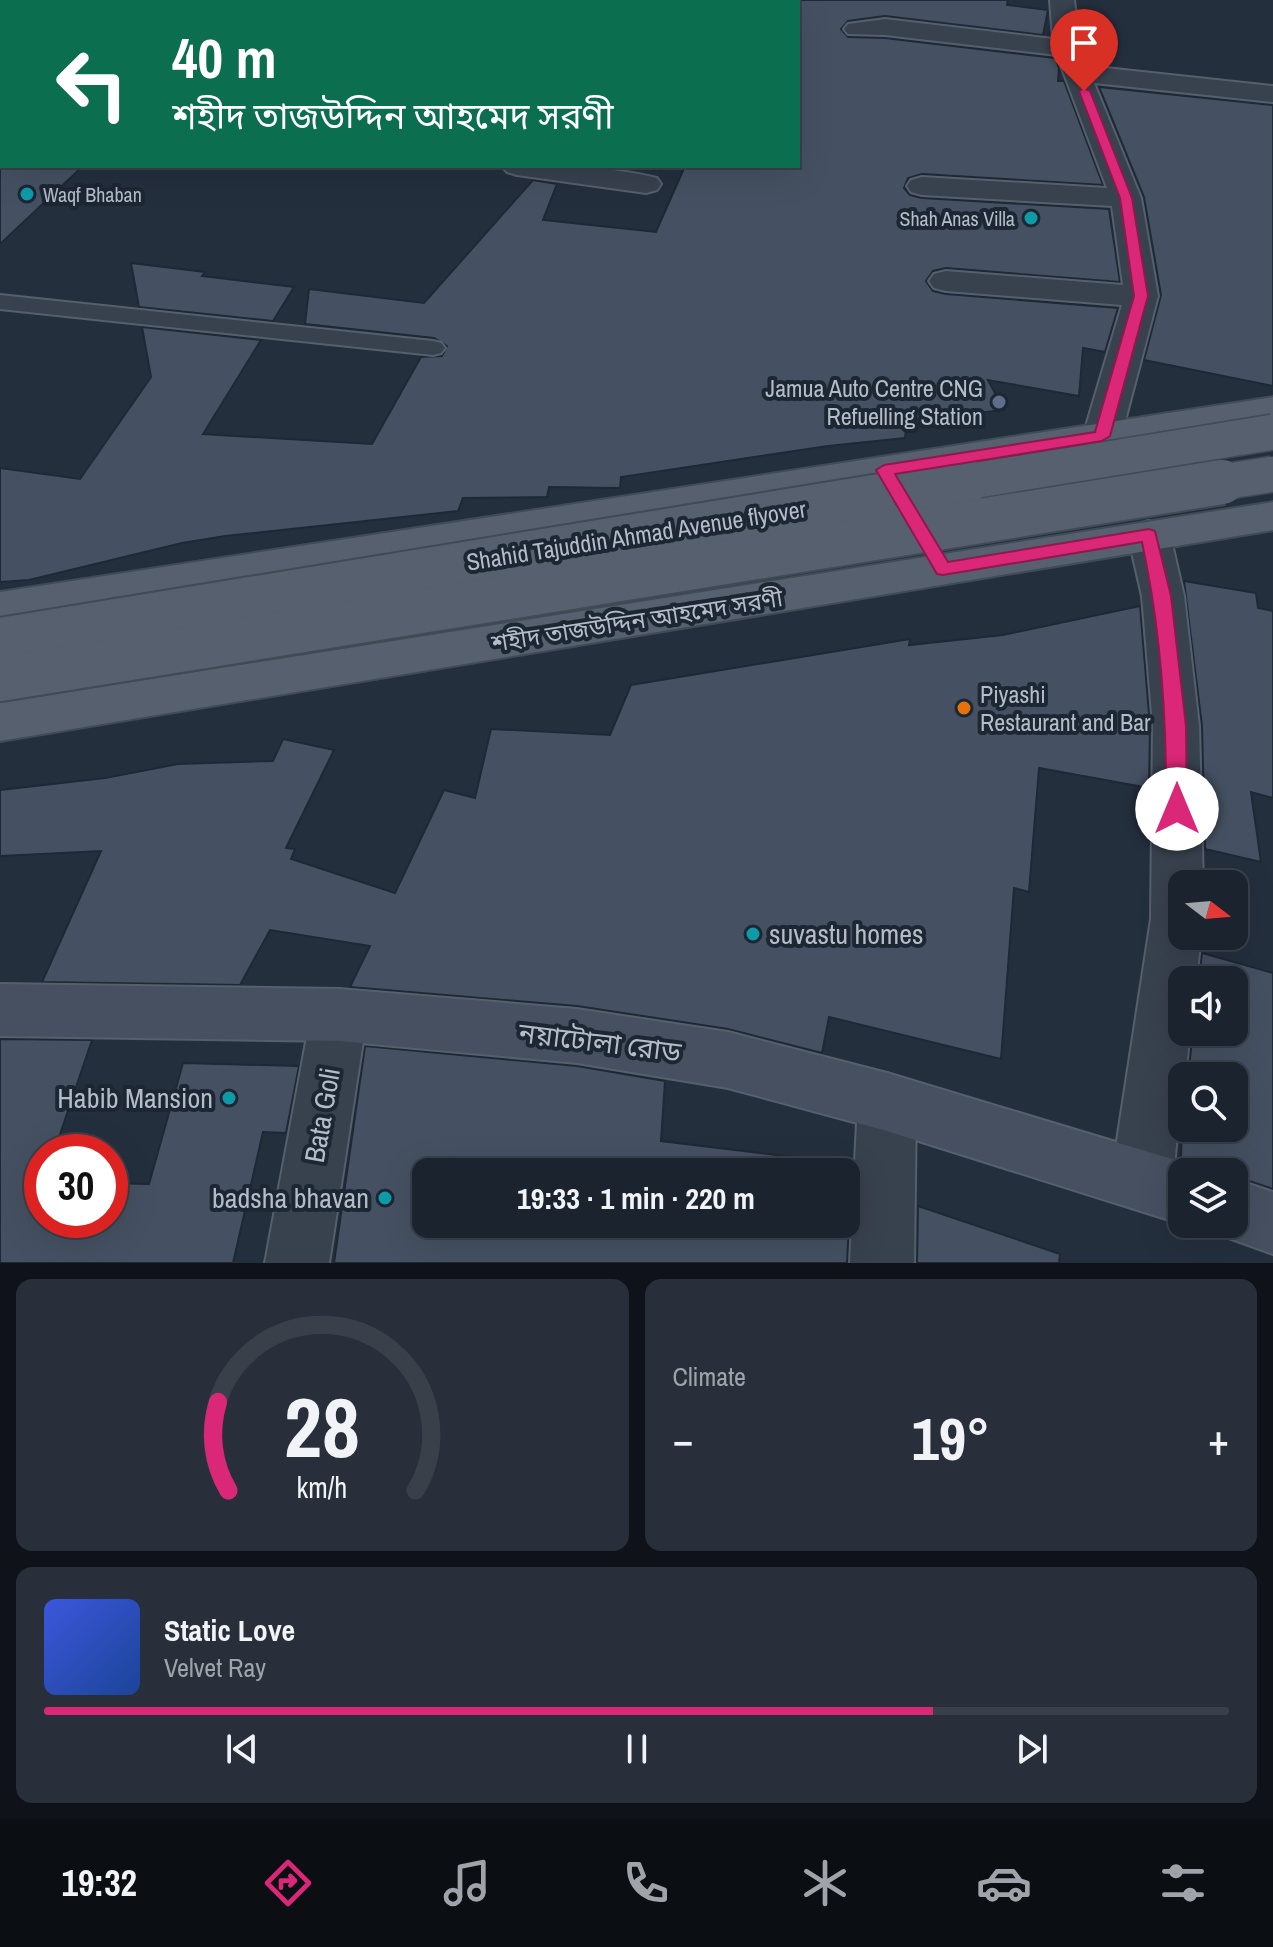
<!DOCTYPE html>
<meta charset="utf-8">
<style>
:root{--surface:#1b232e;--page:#282f3a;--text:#f1f3f6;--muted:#a0a4aa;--line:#39404a;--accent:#db2777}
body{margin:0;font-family:"Archivo Narrow","Noto Sans Bengali",sans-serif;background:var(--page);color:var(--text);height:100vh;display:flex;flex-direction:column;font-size:30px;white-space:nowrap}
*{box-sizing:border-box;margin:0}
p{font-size:26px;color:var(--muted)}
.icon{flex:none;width:44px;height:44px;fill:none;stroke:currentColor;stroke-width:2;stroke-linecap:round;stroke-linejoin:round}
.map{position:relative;height:1263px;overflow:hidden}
.details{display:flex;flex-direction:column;gap:16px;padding:16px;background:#0f1319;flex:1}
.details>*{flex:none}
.hud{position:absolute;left:0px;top:0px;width:800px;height:168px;box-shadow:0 8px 32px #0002,0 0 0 2px var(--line);background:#0b6e4f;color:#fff;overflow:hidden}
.needle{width:52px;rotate:106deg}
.controls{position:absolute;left:1168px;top:870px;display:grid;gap:16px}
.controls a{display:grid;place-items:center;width:80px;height:80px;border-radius:16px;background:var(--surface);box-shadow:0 8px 32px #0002,0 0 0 2px var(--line);font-size:40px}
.speed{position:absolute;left:24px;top:1134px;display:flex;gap:16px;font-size:40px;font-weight:700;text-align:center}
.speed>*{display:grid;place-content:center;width:104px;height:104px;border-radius:50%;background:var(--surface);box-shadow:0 8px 32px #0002,0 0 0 2px var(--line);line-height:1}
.speed .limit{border:12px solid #d22;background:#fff;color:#111}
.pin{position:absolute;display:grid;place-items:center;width:68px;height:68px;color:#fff;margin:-82px -34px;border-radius:50% 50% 50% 0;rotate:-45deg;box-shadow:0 0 8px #0007}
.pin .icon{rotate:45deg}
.me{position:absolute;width:88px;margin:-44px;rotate:0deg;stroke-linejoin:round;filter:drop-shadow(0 0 6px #0008)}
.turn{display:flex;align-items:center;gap:28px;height:168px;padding:0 40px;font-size:36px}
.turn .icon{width:104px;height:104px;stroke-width:2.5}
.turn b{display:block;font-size:56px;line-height:68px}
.big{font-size:60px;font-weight:700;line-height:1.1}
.details .widget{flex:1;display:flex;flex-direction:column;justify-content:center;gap:12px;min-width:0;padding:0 28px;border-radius:16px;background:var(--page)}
.details .dial{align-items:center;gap:0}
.dial svg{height:208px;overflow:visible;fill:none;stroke:var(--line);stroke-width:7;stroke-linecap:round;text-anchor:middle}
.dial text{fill:var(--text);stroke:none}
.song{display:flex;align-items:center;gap:24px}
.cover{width:96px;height:96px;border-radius:12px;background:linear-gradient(135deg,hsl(230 70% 55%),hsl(220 70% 35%))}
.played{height:8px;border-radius:4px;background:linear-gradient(90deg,var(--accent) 75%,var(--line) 75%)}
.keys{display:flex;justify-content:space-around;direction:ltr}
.heat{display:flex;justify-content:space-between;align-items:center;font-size:44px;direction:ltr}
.details .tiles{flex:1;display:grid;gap:16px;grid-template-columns:1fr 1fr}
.widget:last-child{grid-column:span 2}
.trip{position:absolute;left:412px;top:1158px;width:448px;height:80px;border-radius:16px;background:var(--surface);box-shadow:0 8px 32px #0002,0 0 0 2px var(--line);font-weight:700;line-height:80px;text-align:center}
.dock{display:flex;height:128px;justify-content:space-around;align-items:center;background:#0b0e12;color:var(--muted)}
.dock .icon{width:56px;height:56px}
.dock .active{color:var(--accent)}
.dock b{font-size:36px;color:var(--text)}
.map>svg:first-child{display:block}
.building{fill:#455162;stroke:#1f2835;stroke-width:2;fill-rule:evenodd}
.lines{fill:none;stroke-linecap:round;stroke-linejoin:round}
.lane-casing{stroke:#565f6c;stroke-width:4}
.street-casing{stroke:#565f6c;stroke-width:4}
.secondary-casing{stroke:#565f6c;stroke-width:4}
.primary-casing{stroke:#414a57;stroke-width:4}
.lane{fill:#38414e;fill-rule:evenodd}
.street{fill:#38414e;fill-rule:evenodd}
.secondary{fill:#465061;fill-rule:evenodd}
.primary{fill:#56606e;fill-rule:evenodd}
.primary-bridge-far1-casing{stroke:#414a57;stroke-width:38;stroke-linecap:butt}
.primary-bridge-casing{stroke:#414a57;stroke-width:48;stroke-linecap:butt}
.primary-bridge-far1{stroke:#56606e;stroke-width:35}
.primary-bridge{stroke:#56606e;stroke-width:44}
.route{fill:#db2777;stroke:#8e194d;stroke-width:2}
.culture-dot{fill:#0f9aa8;stroke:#1d2633;stroke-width:3}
.service-dot{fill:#5c6f8a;stroke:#1d2633;stroke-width:3}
.food-dot{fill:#e8710a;stroke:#1d2633;stroke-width:3}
.labels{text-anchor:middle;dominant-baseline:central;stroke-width:8;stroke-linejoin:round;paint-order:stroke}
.far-poi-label{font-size:20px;fill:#b4bcc9;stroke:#1d2633;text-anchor:start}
.poi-label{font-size:24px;fill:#b4bcc9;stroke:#1d2633;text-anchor:end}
.street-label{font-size:24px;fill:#b4bcc9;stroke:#1d2633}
.near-poi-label{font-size:28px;fill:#b4bcc9;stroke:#1d2633;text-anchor:end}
.near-street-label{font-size:28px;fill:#b4bcc9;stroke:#1d2633}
</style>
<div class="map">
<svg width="1273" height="1263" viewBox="0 0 1273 1263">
<rect width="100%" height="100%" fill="#242f3e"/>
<g class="building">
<polygon points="798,0 1008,0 1007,5 1048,10 1043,35 885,16 848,21 841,29 848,37 885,38 1055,58 1059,68 1058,81 1064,81 1103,185 922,174 908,178 904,188 910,195 922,198 1109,209 1120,282 946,268 933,271 926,281 933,291 946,294 1118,308 1105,352 1083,348 1079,396 988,380 1004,410 907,421 905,438 828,446 621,477 620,488 549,487 547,497 463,498 458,511 225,536 182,543 29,580 0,582 0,468 80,479 151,377 142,327 261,340 203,434 372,444 421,357 442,356 447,346 434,338 305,324 309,289 424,303 533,180 557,184 543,220 656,232 685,166 798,166"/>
<polygon points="1099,87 1273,105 1273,386 1144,360 1161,295 1144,197"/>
<polygon points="0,166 83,166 0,244"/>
<polygon points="131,263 205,272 202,276 294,287 273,321 139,307"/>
<polygon points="1184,581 1256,593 1258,608 1273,611 1273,798 1251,792 1261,862 1205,849 1202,726"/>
<polygon points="1140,606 1150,726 1149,788 1039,768 1029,892 1014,888 1001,1059 829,1017 822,1053 728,1029 577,1006 350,987 370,946 270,930 240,985 42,982 101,851 0,856 0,790 105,778 178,764 273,761 283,739 334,750 286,848 295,849 291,859 395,893 444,790 475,798 491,729 610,735 631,685 910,639 909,645 1003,635"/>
<polygon points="1202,953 1273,973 1273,1189 1234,1176 1234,1172 1207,1172 1181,1159 1182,1111 1182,1128 1234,1128 1234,1076 1188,1076 1193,1032 1234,1032 1234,980 1199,980"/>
<polygon points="0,1039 92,1040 54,1152 42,1152 42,1220 110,1220 110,1183 149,1184 183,1063 299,1066 286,1133 263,1132 233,1263 0,1263"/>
<path d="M365 1046 577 1066 665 1081 661 1141 852 1164 847 1263H334ZM426 1172H846V1224H426Z"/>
<polygon points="918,1206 1060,1254 1059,1263 917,1263"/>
</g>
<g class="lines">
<g class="lane-casing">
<polygon id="lane" points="0,295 433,341 441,343 445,348 441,353 433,355 0,309"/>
</g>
<g class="street-casing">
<g id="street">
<polygon points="101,0 148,0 149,2 102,2"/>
<polygon points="1050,0 1074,0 1080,48 1087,66 1273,86 1273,102 1094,83 1141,198 1158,296 1121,436 1115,445 1102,448 1089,445 1083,436 1122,305 946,291 934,288 929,281 934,274 946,271 1123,285 1112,206 922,195 911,192 907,186 911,180 922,177 1107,188 1057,55 885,35 848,34 844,29 848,24 885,19 1053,39"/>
<rect x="0" y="87" width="2" height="16"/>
<path d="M502 166C554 166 606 165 657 178L661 184 657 190 646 193 517 175 507 172Z"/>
<polygon points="1149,521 1163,525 1170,535 1184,596 1199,726 1203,884 1182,884 1182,936 1201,936 1196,980 1182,980 1182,1032 1190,1032 1185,1076 1182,1076 1173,1180 1164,1202 1142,1211 1120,1202 1111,1180 1151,919 1153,726 1142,596 1128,535 1135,525"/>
<polygon points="339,989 359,996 367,1015 329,1263 265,1263 311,1015 319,996"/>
<polygon points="887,1073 908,1081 916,1102 914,1263 850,1263 858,1102 866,1081"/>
</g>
</g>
<g class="secondary-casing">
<g id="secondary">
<polygon points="0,984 339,989 577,1009 728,1032 887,1073 1182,1162 1204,1172 1182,1172 1182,1224 887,1131 728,1088 577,1063 339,1041 0,1036"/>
<polygon points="1234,1179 1273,1192 1273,1254 1212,1232 1209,1224 1234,1224"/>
</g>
</g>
<g class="primary-casing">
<g id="primary">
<polygon points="1273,397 1273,421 0,624 0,592"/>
<polygon points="1273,502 1273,530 0,741 0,703"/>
</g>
</g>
<use href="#lane" class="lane"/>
<use href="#street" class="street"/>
<use href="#secondary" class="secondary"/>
<use href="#primary" class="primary"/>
<g class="primary-bridge-far1-casing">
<g id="primary-bridge-far1">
<polyline points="954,484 1273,432"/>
<polyline points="1210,484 1273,474"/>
</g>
</g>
<g class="primary-bridge-casing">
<g id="primary-bridge">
<polyline points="0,640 966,482"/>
<polyline points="0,679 1222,482"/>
</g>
</g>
<use href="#primary-bridge-far1" class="primary-bridge-far1"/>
<use href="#primary-bridge" class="primary-bridge"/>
</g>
<path class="route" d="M1084 88 1090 91 1132 198 1148 296 1110 436 1102 441 895 474 948 562 1149 529 1155 531 1171 596 1186 726 1187 809 1184 815 1177 818 1169 815 1166 809C1167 719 1161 630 1142 542L943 575 937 574 876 470 884 465 1095 432 1134 296 1120 198 1079 91Z"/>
<g class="culture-dot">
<circle cx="27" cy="194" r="8"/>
<circle cx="1031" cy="218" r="8"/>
<circle cx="753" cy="934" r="8"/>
<circle cx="229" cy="1098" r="8"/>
<circle cx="385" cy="1198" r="8"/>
</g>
<circle class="service-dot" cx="999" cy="402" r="8"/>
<circle class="food-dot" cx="964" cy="708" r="8"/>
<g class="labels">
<g class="far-poi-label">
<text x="43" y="194">Waqf Bhaban</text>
<text x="1015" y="218" text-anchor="end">Shah Anas Villa</text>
</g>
<g class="poi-label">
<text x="983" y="388">Jamua Auto Centre CNG<tspan x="983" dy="28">Refuelling Station</tspan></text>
<text x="980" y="694" text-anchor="start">Piyashi<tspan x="980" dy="28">Restaurant and Bar</tspan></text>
</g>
<g class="street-label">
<text transform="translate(636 535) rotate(-9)">Shahid Tajuddin Ahmad Avenue flyover</text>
<text transform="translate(637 620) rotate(-9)">শহীদ তাজউদ্দিন আহমেদ সরণী</text>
</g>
<g class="near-poi-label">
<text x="769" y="934" text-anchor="start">suvastu homes</text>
<text x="213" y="1098">Habib Mansion</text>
<text x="369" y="1198">badsha bhavan</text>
</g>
<g class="near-street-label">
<text transform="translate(600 1042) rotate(7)">নয়াটোলা রোড</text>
<text transform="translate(322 1115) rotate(-80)">Bata Goli</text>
</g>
</g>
</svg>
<div class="controls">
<a><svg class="needle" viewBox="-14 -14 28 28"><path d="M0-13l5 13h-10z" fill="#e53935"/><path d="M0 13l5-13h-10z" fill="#a0a4aa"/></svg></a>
<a><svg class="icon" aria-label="sound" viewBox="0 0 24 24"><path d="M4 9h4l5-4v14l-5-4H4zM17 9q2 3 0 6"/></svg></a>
<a><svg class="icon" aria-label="search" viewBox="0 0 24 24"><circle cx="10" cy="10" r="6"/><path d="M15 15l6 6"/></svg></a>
<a><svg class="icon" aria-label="layers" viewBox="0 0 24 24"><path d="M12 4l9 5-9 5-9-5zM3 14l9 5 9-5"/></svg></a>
</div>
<div class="speed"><div class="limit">30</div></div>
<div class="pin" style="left:1084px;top:91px;background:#d93025"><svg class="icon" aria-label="arrive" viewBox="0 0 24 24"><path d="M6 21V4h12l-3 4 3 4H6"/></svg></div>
<svg class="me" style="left:1177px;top:809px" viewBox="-20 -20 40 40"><circle r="19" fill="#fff"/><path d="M0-13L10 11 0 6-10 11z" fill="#db2777"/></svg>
<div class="trip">19:33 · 1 min · 220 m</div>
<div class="hud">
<div class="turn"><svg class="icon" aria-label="left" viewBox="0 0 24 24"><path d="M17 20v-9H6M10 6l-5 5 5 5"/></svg><div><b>40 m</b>শহীদ তাজউদ্দিন আহমেদ সরণী</div></div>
</div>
</div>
<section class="details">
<div class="tiles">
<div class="widget dial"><svg viewBox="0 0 100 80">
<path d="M14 69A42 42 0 1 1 86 69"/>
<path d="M14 69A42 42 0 0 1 10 35" stroke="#db2777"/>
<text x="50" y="56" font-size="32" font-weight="700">28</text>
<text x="50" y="72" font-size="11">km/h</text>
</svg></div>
<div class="widget"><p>Climate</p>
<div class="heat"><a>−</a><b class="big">19°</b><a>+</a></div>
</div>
<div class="widget">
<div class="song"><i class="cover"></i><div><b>Static Love</b><p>Velvet Ray</p></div></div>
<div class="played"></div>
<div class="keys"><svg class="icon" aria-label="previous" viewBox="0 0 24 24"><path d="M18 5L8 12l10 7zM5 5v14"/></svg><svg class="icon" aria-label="pause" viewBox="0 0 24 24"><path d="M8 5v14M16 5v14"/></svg><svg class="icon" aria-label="next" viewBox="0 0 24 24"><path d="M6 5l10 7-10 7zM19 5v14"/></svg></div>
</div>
</div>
</section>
<nav class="dock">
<b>19:32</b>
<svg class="icon active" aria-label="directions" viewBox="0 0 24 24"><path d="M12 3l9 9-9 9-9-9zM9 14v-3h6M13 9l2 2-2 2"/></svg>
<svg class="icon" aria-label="music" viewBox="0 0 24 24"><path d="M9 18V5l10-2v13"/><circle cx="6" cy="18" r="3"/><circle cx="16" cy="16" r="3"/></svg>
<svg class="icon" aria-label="phone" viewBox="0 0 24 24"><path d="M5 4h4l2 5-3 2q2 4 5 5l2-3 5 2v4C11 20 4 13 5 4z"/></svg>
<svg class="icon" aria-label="climate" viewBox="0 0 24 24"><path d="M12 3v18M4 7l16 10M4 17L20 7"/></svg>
<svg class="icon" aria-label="car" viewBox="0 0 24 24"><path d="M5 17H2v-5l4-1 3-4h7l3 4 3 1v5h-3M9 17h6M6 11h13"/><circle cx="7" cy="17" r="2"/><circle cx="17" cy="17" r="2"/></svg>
<svg class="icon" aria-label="filters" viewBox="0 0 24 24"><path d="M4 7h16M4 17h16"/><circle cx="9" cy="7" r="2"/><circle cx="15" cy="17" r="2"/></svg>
</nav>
